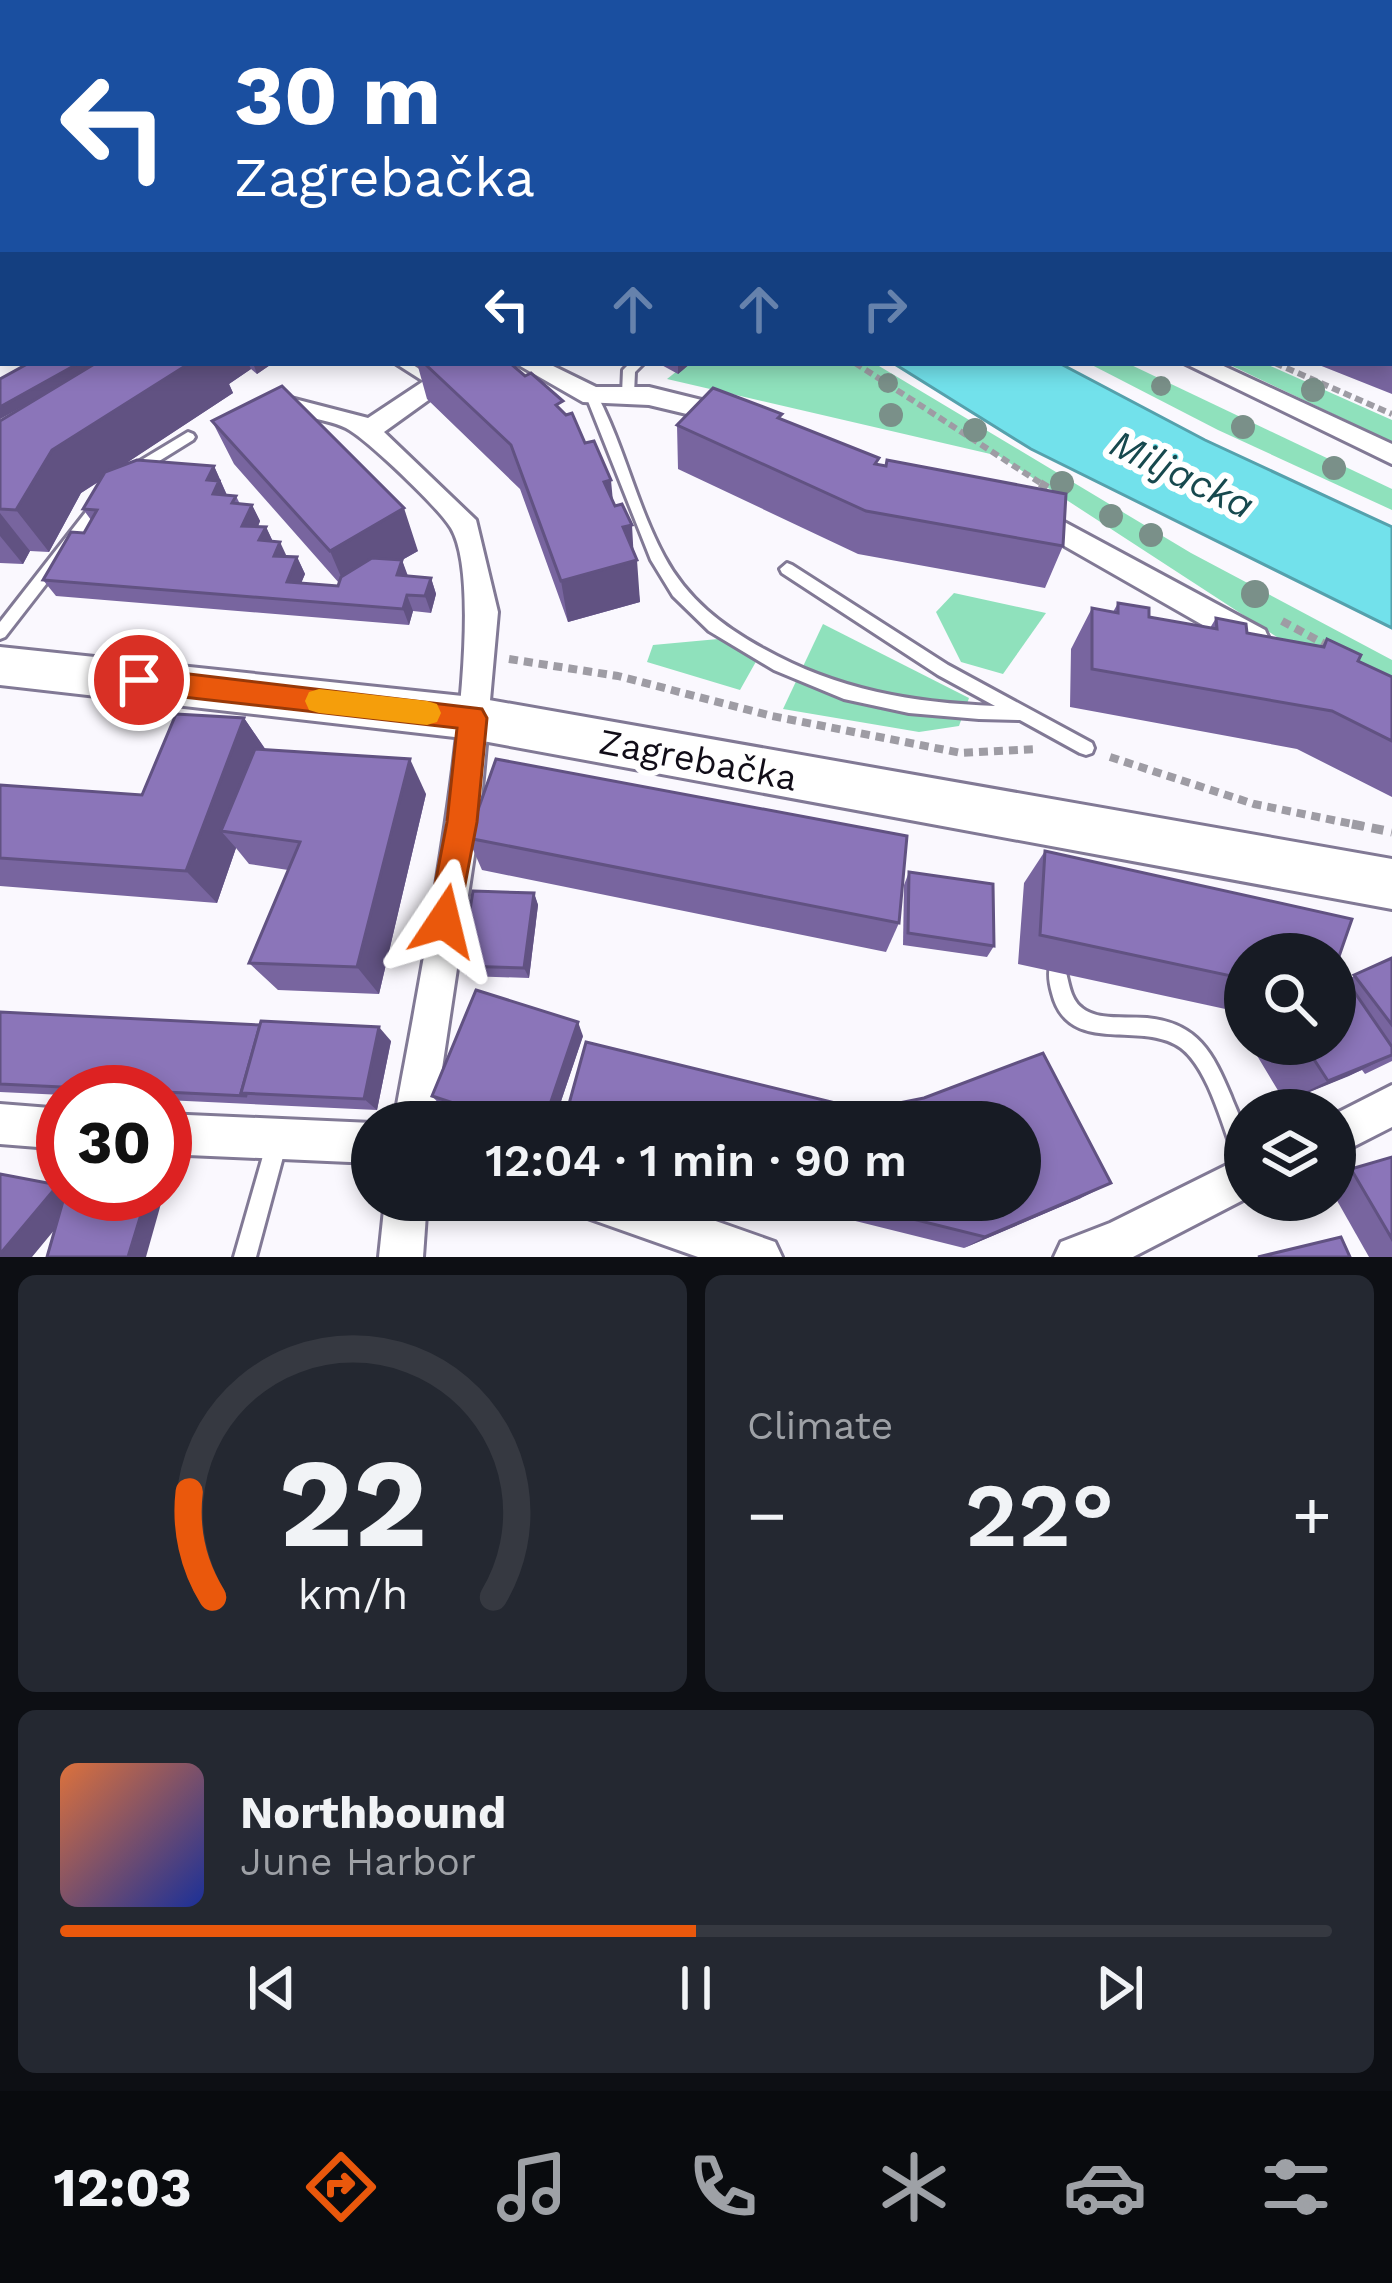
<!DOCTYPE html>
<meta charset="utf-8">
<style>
:root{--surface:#171b24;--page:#242831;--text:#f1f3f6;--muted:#9ea1a6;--line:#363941;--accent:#ea580c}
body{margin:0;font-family:"Work Sans",sans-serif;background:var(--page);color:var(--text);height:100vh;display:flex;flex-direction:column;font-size:45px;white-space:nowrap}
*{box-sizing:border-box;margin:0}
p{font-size:39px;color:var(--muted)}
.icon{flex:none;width:66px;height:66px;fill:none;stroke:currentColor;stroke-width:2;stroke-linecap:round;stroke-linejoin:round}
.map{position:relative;height:1257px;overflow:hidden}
.panel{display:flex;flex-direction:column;gap:18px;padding:18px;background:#0d0f14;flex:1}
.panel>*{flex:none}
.banner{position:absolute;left:0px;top:0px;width:1392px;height:366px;box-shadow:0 6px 18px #0003;background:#1a4fa0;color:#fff;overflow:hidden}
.controls{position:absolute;left:1224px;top:933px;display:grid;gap:24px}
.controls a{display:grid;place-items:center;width:132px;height:132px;border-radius:50%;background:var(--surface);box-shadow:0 6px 18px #0003;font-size:60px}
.speed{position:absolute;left:36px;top:1065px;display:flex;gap:24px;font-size:60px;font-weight:700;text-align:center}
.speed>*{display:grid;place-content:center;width:156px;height:156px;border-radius:50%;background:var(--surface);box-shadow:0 6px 18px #0003;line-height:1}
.speed .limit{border:18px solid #d22;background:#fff;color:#111}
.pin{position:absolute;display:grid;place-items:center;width:102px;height:102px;color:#fff;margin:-51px;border:6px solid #fff;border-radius:50%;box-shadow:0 3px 12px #0007}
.me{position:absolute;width:132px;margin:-66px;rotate:10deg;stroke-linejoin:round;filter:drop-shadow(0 0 9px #0008)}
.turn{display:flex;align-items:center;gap:42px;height:252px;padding:0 36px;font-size:54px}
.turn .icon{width:156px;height:156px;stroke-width:2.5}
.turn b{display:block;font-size:84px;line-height:102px}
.lanes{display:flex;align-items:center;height:114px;padding:0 36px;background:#0003;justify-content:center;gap:60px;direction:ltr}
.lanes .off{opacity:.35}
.big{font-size:90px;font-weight:600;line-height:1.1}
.panel .card{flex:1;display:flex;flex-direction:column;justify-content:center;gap:18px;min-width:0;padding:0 42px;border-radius:18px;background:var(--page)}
.panel .dial{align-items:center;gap:0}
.dial svg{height:312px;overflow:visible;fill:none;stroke:var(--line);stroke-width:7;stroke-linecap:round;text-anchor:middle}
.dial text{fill:var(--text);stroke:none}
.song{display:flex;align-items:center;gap:36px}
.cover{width:144px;height:144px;border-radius:18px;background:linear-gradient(135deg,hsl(20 70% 55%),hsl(230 70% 35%))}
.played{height:12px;border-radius:6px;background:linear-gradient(90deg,var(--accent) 50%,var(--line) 50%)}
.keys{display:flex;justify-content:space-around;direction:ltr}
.heat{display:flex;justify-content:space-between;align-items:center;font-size:66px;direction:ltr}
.panel .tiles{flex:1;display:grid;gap:18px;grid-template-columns:1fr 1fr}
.card:last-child{grid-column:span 2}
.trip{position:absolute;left:351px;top:1101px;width:690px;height:120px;border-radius:60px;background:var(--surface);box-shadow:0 6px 18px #0003;font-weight:600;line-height:120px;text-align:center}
.tab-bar{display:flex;height:192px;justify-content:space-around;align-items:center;background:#090b0e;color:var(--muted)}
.tab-bar .icon{width:84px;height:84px}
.tab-bar .on{color:var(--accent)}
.tab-bar b{font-size:54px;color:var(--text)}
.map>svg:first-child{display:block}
.green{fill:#8fe1bc}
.water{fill:#72e1eb;stroke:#55a1ac;stroke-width:3}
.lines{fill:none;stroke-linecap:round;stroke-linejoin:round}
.stream{stroke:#55a1ac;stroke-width:8}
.service-casing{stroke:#817995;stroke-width:6}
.minor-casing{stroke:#817995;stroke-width:6}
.secondary-casing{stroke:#817995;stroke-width:6}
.path-far3{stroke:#9e9ca4;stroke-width:4.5;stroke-dasharray:6 4.5;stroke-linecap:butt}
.path-far2{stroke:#9e9ca4;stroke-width:6;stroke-dasharray:8 4.5;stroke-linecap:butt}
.path-far1{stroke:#9e9ca4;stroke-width:8;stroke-dasharray:9 6;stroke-linecap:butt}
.path{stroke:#9e9ca4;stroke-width:9;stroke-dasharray:12 8;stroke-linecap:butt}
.service{fill:#fff;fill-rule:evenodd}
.minor{fill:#fff;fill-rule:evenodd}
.secondary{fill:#fff;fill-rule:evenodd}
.tree{fill:#7a9089}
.wall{fill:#78659f}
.shaded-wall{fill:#615282}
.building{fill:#8b75b9;stroke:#615282;stroke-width:3}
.route{fill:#ea580c;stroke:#983908;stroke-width:3}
.slow{fill:#f59e0b}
.labels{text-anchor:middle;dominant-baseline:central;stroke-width:12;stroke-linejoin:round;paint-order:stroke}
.street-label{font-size:36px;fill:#110d18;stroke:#fff}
.water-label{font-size:39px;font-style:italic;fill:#17494e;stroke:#fff}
</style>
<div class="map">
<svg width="1392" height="1257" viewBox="0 0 1392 1257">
<rect width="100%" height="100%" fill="#faf8fe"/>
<g class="green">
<polygon points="657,0 1304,0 1315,3 652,3"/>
<polygon points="687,363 874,363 1191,553 1392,660 1392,706 1303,654 999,456 667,379"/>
<polygon points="1088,363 1127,363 1392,489 1392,510 1218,430"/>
<polygon points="1226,363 1264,363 1392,420 1392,442"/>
<polygon points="954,593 1046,613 1003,674 961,662 936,612"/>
<polygon points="823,624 969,698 959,726 919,732 783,709"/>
<polygon points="729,638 758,658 740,690 647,662 653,645"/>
</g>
<polygon class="water" points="893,363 1059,363 1205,440 1392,527 1392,628 1031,449"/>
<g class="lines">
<polyline class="stream" points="760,3 765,0"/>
<g class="service-casing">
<g id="service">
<polygon points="0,29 3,30 3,36 0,35"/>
<polygon points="3,162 3,168 0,169 0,163"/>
<polygon points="395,363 410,363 441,383 439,386 431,386"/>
<polygon points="630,363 644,363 635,372 634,394 628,398 622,394 623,370"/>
<path d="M592 392 596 393C624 445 636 504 664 556 687 599 722 626 764 649 837 690 913 703 995 706L938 675 782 573 780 569 787 563 792 565 948 665 1092 743 1094 748 1092 753 1086 755 1080 753 1020 720 979 719 909 713 844 699 774 670 709 631 673 596 651 560 586 396Z"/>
<polygon points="188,432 193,434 195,437 193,440 135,476 125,476 123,473 125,470"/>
<polygon points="101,498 106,499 108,503 106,507 5,637 0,639 0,622 96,499"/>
<path d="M1057 963 1064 965C1069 980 1069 998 1082 1008 1098 1021 1127 1016 1147 1018 1198 1023 1213 1053 1231 1096 1235 1107 1242 1120 1244 1131 1247 1143 1245 1157 1245 1169L1238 1166C1224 1133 1210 1070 1181 1048 1142 1019 1068 1058 1052 993 1049 982 1048 975 1050 965Z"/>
<polygon points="277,1132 284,1135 287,1142 256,1257 234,1257 267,1142 270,1135"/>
</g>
</g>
<g class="minor-casing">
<g id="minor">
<polygon points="548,0 567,0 569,3 550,3"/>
<polygon points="1392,6 1392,19 1389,20 1389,7"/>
<rect x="0" y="60" width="3" height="11"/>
<path d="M451 363H480L384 432 476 520 498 612 479 822 434 1122H394C412 1016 498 607 451 528 439 508 366 438 346 428 323 417 291 416 266 409L262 403 275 394 368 418Z"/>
<polygon points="515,363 547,363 596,387 649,387 742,410 746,416 733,425 649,405 583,402"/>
<polygon points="1184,363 1217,363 1392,444 1392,464"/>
<polygon points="1029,503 1265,630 1269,639 1265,648 1254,651 1243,648 1019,520 1015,513"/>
<polygon points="1392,1085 1392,1127 1335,1156 1335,1114"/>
<polygon points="0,1104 63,1109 63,1149 0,1144"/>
<polygon points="165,1114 372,1123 372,1163 165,1154"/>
<polygon points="1245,1156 1245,1199 1133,1257 1054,1257 1061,1242 1110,1223"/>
<polygon points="385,1200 427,1200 423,1257 379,1257"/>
<polygon points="573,1200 656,1200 775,1242 782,1257 698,1257 579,1215"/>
</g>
</g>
<g class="secondary-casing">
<polygon id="secondary" points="0,647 472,697 1392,859 1392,909 472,739 0,685"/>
</g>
<g class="path-far3">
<polyline points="520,0 526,3"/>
<polyline points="1106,0 1116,3"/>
<polyline points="1138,0 1149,3"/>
<polyline points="450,3 456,0"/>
<polyline points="473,3 479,0"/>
<polyline points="640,3 645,0"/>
<polyline points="901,3 905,0"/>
<polyline points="1075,3 1079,0"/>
</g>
<g class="path-far2">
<polyline points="855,363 1045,486"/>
<polyline points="1275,363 1392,414"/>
</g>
<g class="path-far1">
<polyline points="1040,483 1050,489"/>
<polyline points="1282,621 1332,648"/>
<polyline points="509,659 618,676 772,716 961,753 1036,749"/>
<polyline points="1110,757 1254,804 1367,827"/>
</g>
<polyline class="path" points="1352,824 1392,832"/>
<use href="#service" class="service"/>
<use href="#minor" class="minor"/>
<use href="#secondary" class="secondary"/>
</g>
<g class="tree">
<circle cx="888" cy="383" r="10"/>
<circle cx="1161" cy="386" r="10"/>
<circle cx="1313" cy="390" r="12"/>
<circle cx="891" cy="415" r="12"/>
<circle cx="1243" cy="427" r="12"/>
<circle cx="975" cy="430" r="12"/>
<circle cx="1334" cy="468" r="12"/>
<circle cx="1062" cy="483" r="12"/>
<circle cx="1111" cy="516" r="12"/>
<circle cx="1151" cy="535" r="12"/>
<circle cx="1255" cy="594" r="14"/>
</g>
<g class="wall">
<polygon points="62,0 176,0 177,3 67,3"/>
<polygon points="1156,0 1262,0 1259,3 1166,3"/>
<polygon points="1389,117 1392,118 1392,247 1389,246"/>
<polygon points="1389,320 1392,322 1392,394 1314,363 1389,363"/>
<polygon points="29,363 273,363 257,374 251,369 229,384 233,393 123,465 214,466 227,495 236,496 240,504 252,505 260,521 258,527 266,527 273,542 287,557 297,557 305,574 301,583 338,586 339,583 234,464 212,421 418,551 402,560 407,576 431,578 436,594 431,613 413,611 409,625 56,596 43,580 84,533 91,520 83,509 100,481 81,493 49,552 30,551 23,564 0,563 0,421 45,394 0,419 0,379"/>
<polygon points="417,363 514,363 514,366 564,413 585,443 633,551 640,602 568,622 520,489 427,399"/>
<polygon points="658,363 691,363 678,374"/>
<polygon points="782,419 878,465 1063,546 1045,588 858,554 678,469 677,425"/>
<polygon points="1118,603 1149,617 1210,628 1216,618 1247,633 1321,647 1327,639 1358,661 1392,677 1392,797 1297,749 1070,707 1071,649 1092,608 1113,612"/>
<polygon points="244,718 266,750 426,794 379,994 278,990 249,963 288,870 249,864 236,848 217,903 0,886 0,785 142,795"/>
<polygon points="468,838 899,923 886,952 482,870"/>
<polygon points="1045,851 1336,965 1346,980 1392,958 1392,1061 1365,1074 1362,1070 1285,1102 1250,1044 1335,1044 1245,954 1245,1035 1230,1010 1018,964 1024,883"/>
<polygon points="909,872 994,946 987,957 903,945 904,885"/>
<polygon points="534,893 538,905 529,978 467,976 461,966"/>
<polygon points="0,1012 391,1041 377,1110 165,1100 165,1092 63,1092 63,1095 0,1092"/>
<polygon points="583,1036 554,1122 486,1122 443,1108 432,1096"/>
<polygon points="1392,1157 1392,1257 1369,1257 1335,1197 1335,1175"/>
<polygon points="1081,1198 964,1248 771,1200 1020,1200"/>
</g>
<g class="shaded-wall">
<polygon points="0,0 23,0 14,3 3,3 3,7 0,8"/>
<polygon points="99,0 176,0 177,3 100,3"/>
<polygon points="258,0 296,0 297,3 259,3"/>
<polygon points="3,287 3,361 0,362 0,289"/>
<polygon points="79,363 100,363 0,419 0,407"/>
<polygon points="190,363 248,363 251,369 229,384 233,393 81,493 49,552 16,510 52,450"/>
<polygon points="253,363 273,363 257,374"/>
<polygon points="680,363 691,363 678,374 678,365"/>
<polygon points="214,466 228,498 222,511 207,480"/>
<polygon points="611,480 615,523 604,482"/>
<polygon points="252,505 260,521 251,542 242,526"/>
<polygon points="404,508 418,551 402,560 408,576 348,593 330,551"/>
<polygon points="0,513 30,551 23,564 0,536"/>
<polygon points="632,525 634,561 637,560 640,602 568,622 561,581 623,527"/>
<polygon points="266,527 274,544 259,540"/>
<polygon points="280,542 288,559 274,556"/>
<polygon points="297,557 305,574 295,598 287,582"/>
<polygon points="431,578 436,594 431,613 425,596"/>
<polygon points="407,595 413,611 409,625 403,609"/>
<polygon points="244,718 269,755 221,831 236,848 217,903 186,871"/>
<polygon points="410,759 426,794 379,994 357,967"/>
<polygon points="534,893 538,905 529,978 524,968"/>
<polygon points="578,1022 583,1036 554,1122 544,1122"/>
<polygon points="379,1027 391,1041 377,1110 364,1099"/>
<polygon points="1392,1055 1349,1076 1285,1102 1328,1081"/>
<polygon points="1111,1183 1081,1198 964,1248 985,1237"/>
<polygon points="58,1185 63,1186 63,1194 84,1194 32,1257 0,1257 0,1254"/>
<polygon points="147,1195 162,1200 146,1257 128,1257"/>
</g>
<g class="building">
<polygon points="273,0 266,3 196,3 192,1"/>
<polygon points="843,0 883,0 891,3 839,3"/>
<polygon points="1389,117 1392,118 1392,143 1389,142"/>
<polygon points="1389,166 1392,167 1392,194 1389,193"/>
<polygon points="3,237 3,287 0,289 0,239"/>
<polygon points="1389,320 1392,322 1392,362 1389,361"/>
<polygon points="29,363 79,363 0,407 0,379"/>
<polygon points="96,363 190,363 52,450 16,510 0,509 0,421"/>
<polygon points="424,363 510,363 525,376 531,373 563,401 556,405 566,415 572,413 585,443 594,441 611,480 604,482 615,506 622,504 632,525 623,527 637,560 561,581 511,445"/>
<polygon points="282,386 404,508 330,551 212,421"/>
<polygon points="713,388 782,414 778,418 879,458 875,464 886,466 887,460 1066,494 1063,546 866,511 677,425"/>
<polygon points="137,460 214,466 207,480 219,481 213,494 236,496 232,503 252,505 242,526 266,527 259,540 280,542 274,556 297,557 287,582 338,586 341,577 372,558 402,560 397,575 431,578 425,596 407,595 403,609 43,580 71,532 84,533 97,510 83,509 105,472"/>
<polygon points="1118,603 1149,608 1149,617 1217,629 1216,618 1246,624 1247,633 1324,647 1327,639 1361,655 1358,661 1392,677 1392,741 1332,711 1092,669 1092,608 1118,613"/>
<polygon points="176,714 244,718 186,871 0,858 0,785 142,795"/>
<polygon points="255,749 410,759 357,967 249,963 300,842 221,831"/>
<polygon points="496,759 907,836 899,923 468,838"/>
<polygon points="1045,851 1352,919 1336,965 1392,1047 1392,1055 1328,1081 1304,1044 1335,1044 1335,954 1245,954 1245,979 1040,935"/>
<polygon points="909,872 993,884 994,946 908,933"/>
<polygon points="473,891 534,893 524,968 461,966"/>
<polygon points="1392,958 1392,1025 1354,975"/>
<polygon points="476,990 578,1022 544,1122 511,1122 432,1096"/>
<polygon points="0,1012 260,1025 241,1093 247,1096 0,1084"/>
<polygon points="261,1021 379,1027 364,1099 241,1093"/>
<polygon points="586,1042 864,1110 924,1098 1043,1053 1111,1183 985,1237 836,1200 1020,1200 1020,1122 564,1122"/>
<polygon points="1392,1157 1392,1239 1351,1169"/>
<polygon points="0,1174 58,1185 0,1254"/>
<polygon points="65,1194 147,1195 128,1257 47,1257"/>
<polygon points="1341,1237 1350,1257 1258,1257"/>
</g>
<polygon class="route" points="139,668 482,709 487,718 477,822 456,932 444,937 432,932 428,921 447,822 457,728 139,692 129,688 124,680 129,671"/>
<polygon class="slow" points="319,689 427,701 437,704 441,713 437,722 427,725 319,713 309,710 305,701 309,692"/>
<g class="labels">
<g class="street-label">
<text transform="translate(698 760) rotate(11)">Zagrebačka</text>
</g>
<g class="water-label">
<text transform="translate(1182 474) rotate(26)">Miljacka</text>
</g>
</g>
</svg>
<div class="controls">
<a><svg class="icon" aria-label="search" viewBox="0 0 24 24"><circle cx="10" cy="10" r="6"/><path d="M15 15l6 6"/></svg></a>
<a><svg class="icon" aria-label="layers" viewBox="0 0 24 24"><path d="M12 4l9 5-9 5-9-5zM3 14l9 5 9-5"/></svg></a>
</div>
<div class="speed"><div class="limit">30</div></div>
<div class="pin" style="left:139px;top:680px;background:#d93025"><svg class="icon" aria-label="arrive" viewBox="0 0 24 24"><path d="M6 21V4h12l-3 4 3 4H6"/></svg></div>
<svg class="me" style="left:444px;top:921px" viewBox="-20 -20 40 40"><path d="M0-17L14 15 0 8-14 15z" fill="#ea580c" stroke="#fff" stroke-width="4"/></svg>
<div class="trip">12:04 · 1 min · 90 m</div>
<div class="banner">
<div class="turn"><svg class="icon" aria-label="left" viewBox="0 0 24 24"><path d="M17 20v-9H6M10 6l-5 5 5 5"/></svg><div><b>30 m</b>Zagrebačka</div></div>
<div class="lanes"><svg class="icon" aria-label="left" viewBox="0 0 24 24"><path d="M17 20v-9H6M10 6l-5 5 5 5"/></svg><svg class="icon off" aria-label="ahead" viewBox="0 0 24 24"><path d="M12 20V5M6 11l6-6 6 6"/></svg><svg class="icon off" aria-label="ahead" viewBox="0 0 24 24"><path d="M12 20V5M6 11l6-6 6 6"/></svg><svg class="icon off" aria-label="right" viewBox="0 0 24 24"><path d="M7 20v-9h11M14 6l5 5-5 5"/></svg></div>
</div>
</div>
<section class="panel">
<div class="tiles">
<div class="card dial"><svg viewBox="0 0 100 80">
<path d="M14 69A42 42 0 1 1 86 69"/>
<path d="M14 69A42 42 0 0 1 8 42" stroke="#ea580c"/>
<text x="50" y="56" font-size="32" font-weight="700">22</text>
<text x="50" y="72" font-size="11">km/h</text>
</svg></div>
<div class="card"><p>Climate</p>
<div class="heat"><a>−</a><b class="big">22°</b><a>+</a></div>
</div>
<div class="card">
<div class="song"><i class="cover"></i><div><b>Northbound</b><p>June Harbor</p></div></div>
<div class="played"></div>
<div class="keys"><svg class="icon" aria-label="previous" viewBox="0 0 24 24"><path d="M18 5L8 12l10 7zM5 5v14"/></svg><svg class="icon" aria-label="pause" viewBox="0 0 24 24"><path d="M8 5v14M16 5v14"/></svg><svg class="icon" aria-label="next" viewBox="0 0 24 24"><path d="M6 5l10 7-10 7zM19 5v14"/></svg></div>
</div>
</div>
</section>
<nav class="tab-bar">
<b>12:03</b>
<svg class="icon on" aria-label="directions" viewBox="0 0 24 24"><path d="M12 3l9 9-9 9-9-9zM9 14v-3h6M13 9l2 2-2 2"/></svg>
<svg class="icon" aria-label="music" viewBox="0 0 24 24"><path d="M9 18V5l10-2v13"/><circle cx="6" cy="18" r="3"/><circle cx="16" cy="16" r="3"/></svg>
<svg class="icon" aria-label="phone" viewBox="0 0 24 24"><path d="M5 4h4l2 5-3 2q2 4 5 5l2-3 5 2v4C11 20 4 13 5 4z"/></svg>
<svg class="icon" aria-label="climate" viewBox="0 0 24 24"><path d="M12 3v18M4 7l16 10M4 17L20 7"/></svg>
<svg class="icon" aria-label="car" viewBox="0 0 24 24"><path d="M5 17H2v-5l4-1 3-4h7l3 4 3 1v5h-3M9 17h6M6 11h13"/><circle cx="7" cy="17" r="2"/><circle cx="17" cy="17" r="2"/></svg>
<svg class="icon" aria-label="filters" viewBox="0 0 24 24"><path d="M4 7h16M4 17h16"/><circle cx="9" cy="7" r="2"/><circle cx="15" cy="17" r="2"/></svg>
</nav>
